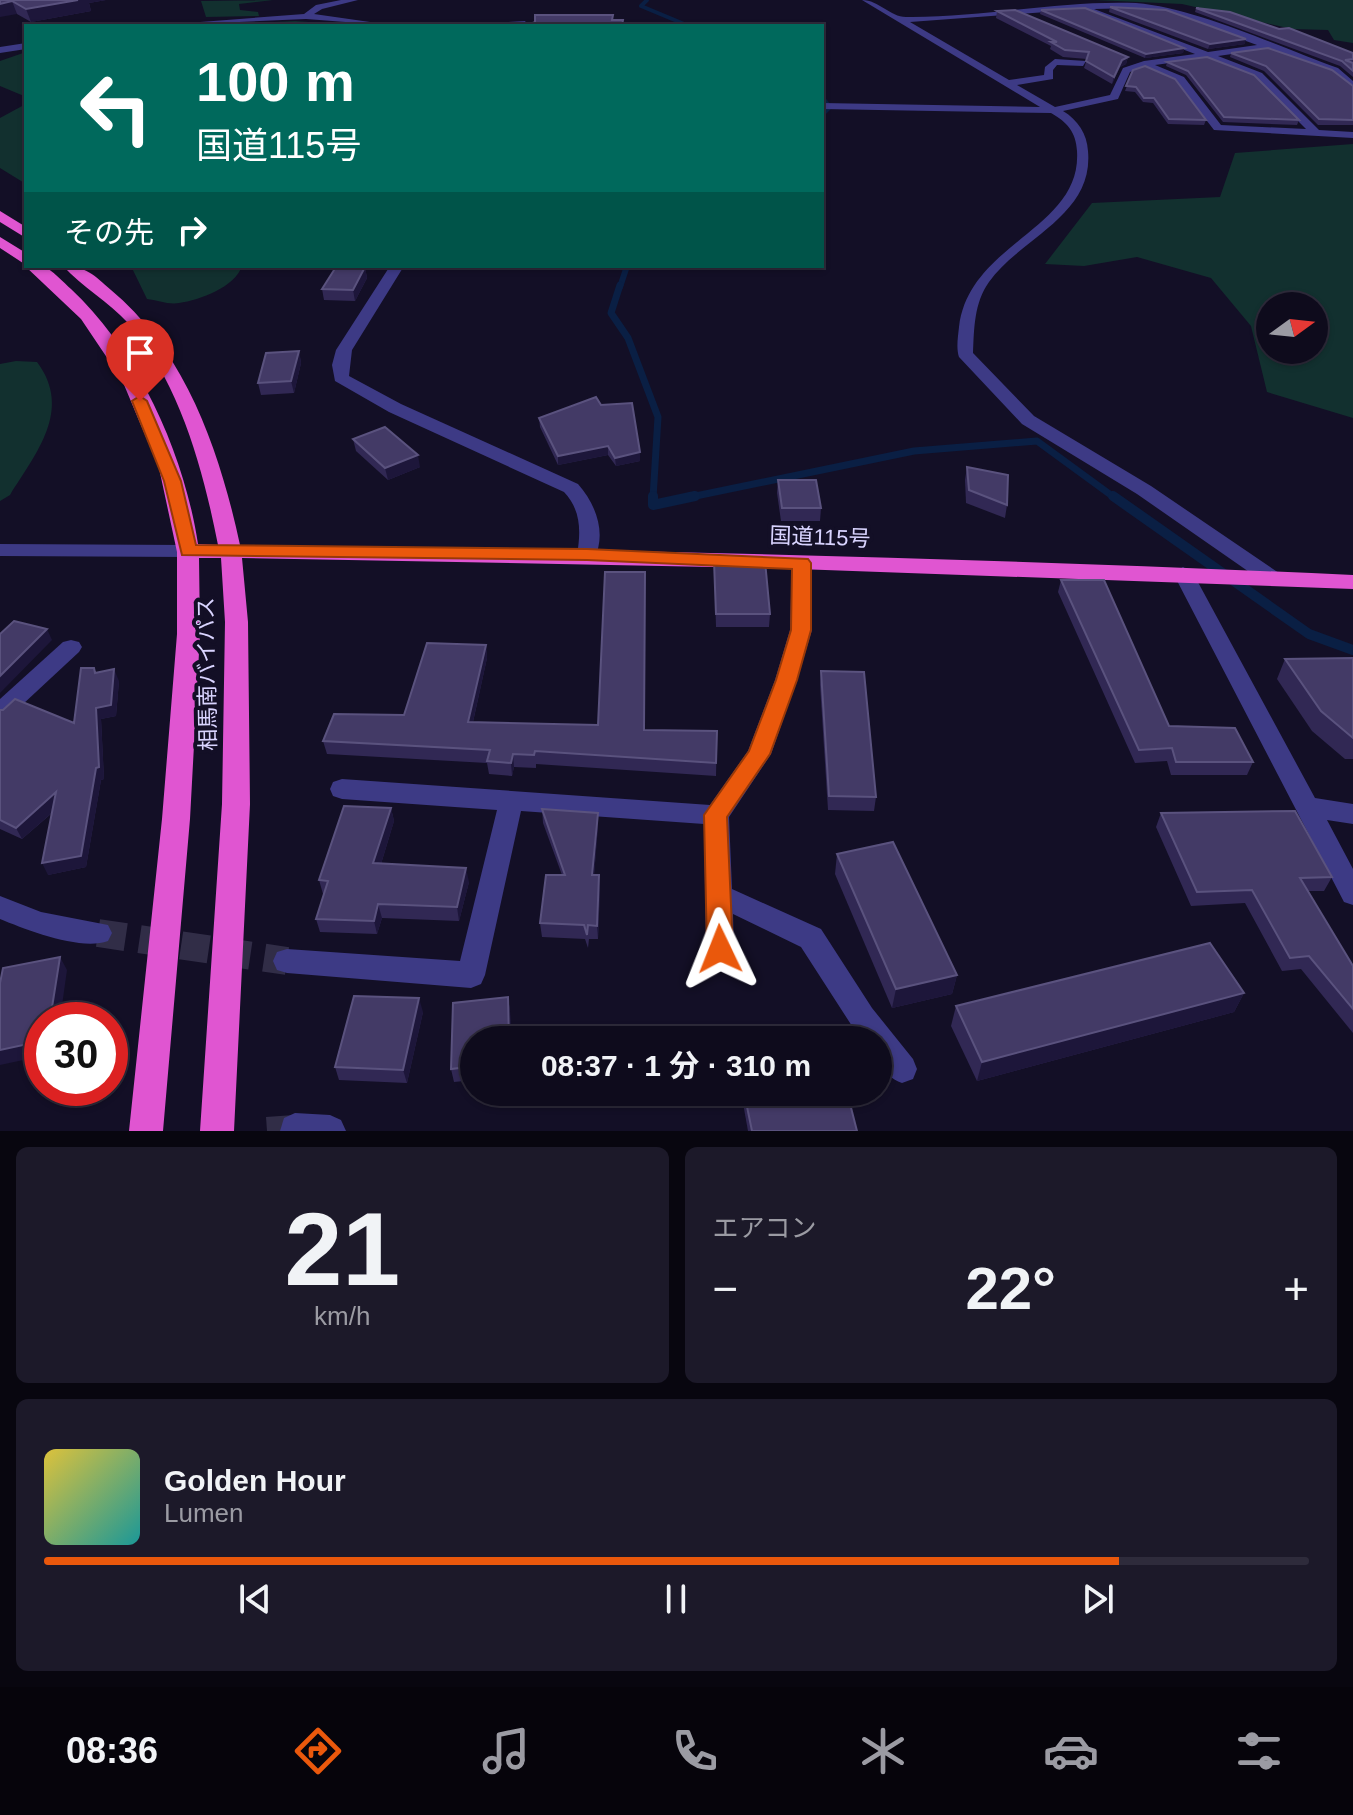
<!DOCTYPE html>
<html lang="ja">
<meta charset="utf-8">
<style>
:root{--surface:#0e0b1c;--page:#1c1929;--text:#f1f3f6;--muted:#9b9ba3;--line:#2e2b3b;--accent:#ea580c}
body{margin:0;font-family:Arial,"Noto Sans JP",sans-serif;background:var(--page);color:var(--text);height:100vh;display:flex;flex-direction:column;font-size:30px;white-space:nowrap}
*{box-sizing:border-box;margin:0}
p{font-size:26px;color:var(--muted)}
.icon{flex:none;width:44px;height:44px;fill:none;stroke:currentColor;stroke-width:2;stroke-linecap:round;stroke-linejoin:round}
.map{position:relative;height:1131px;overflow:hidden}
.drawer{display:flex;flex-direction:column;gap:16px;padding:16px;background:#08060f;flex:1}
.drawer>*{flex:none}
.guide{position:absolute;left:24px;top:24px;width:800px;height:244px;border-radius:0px;box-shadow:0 2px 6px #0004,0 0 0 2px var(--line);background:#00695c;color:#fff;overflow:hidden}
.needle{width:52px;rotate:75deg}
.buttons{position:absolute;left:1256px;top:292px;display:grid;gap:16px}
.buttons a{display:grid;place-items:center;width:72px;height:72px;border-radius:50%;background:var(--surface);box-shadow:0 2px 6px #0004,0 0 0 2px var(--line);font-size:40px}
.speed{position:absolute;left:24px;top:1002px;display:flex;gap:16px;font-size:40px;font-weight:700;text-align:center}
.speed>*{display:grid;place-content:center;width:104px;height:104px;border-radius:50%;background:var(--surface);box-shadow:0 2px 6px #0004,0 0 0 2px var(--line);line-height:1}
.speed .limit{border:12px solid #d22;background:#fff;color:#111}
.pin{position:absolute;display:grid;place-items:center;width:68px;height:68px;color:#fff;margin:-82px -34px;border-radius:50% 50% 50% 0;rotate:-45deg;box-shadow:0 0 8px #0007}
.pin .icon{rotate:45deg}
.me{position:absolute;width:88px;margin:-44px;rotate:358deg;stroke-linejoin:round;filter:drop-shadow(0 0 6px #0008)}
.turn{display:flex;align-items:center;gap:28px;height:168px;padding:0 40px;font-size:36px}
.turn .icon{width:104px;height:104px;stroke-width:2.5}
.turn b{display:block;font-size:56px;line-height:68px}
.then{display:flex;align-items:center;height:76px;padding:0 40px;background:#0003;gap:16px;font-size:30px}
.big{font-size:60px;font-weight:700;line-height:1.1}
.drawer .widget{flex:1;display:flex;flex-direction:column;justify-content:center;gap:12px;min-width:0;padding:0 28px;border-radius:12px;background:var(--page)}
.drawer .dial{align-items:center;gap:0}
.dial b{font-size:104px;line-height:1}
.song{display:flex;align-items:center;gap:24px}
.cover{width:96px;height:96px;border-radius:12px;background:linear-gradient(135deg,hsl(50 70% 55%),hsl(180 70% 35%))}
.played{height:8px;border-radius:4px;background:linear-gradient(90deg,var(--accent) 85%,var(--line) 85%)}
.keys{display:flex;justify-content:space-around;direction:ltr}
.heat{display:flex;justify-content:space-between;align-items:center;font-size:44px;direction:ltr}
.drawer .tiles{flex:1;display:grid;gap:16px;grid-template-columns:1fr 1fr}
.widget:last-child{grid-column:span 2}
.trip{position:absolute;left:460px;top:1026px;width:432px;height:80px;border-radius:40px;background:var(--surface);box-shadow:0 2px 6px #0004,0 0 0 2px var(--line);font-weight:700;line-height:80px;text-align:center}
.tabs{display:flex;height:128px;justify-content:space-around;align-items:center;background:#06040b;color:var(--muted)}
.tabs .icon{width:56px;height:56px}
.tabs .active{color:var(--accent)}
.tabs b{font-size:36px;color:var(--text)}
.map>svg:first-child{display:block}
.green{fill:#12302f;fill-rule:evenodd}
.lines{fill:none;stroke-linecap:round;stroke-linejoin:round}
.stream-far3{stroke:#0a1f44;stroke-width:4}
.stream-far2{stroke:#0a1f44;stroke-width:6}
.stream-far1{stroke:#0a1f44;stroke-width:7}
.stream{stroke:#0a1f44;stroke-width:10}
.minor-tunnel{stroke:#312d47;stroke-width:28;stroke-dasharray:28 14;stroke-linecap:butt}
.minor{fill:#3d3a85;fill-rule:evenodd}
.tertiary{fill:#3d3a85;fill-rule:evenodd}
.trunk{fill:#e055d1;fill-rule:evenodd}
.wall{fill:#312854}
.shaded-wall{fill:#1d163a}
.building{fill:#433a66;stroke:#5a527e;stroke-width:2}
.route{fill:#ea580c;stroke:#983908;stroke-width:2}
.labels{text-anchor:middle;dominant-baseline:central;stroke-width:8;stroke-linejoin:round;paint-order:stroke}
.street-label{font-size:22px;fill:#d9d4ff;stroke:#130f26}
</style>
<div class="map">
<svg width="1353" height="1131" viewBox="0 0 1353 1131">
<rect width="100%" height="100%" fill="#130f26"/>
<g class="green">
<polygon points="273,0 239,4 240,10 258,12 259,16 206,17 201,1"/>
<polygon points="1095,0 1353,0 1353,43 1334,40 1328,30 1292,29 1182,4"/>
<polygon points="295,21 365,26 189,26"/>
<polygon points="26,52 26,184 0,168 0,118 24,105 24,96 0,86 0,61"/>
<path d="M1353 144V418L1267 392 1251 326 1211 278 1137 257 1084 266 1045 264 1092 203 1220 197 1235 153ZM1270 306H1314V350H1270Z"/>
<path d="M131 266H242C235 287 200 300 179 303 169 305 157 300 147 299Z"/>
<path d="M16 361 37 362C73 410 36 453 10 495L0 501V364Z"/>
</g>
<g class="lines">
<g class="stream-far3">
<polyline points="647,0 641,6 689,26"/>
<polyline points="822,97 830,107 822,115"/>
</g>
<polyline class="stream-far2" points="620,287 627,266"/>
<g class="stream-far1">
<polyline points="620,285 611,313 628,338 658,417 653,498"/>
<polyline points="686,498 914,451 1037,441 1115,498"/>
</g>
<g class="stream">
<polyline points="653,496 653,505 695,496"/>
<polyline points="1113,496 1309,634 1353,650"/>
</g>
<g class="minor-tunnel">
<polyline points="98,933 287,961"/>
<polyline points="267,1131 295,1129"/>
</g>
<g class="minor">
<polygon points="341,0 358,0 322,9 314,14 398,26 306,19 148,26 304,14 316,5"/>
<path d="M862 0C879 0 890 17 906 17 982 18 1060 0 1136 3 1197 8 1279 47 1338 68L1353 81V89L1332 72 1267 49 1218 56 1262 73 1319 130 1353 132V138L1214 130 1176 81 1144 67 1130 72 1118 99 1063 111C1078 120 1087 134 1088 151 1094 216 1020 238 989 282 974 303 974 329 973 353L1034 416 1151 486 1279 573 1282 578 1279 583H1265L1137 494 1022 424 959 357C956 348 958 337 959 327 969 242 1082 230 1077 151 1076 132 1067 122 1051 113L822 109V103L1040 107ZM1134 8 1166 12 1257 45 1208 52 1094 9ZM1086 9 1087 12 1195 54 1144 61 1123 68 1110 95 1055 107 1017 85 1053 79V70L1057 65 1083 66 1086 61 1055 59 1045 67 1044 75 1009 80 910 22ZM1206 58 1254 77 1306 129 1221 125 1184 77 1155 65Z"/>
<polygon points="525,21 528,26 489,26 493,23"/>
<polygon points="26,43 26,49 0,53 0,47"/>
<path d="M390 266H404L352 350 349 376 401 404 578 484C596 504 607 534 594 559H580L577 555C581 531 581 510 564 492L389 412 335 381 332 365 336 350Z"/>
<path d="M802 557 812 563V630L797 680 771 754 729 817 732 889 821 929 872 1008 913 1059 917 1069 913 1079 902 1083C881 1075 878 1061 878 1040H861L801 947 733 914 734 949 730 958 720 961 710 958 706 949 704 824 521 811 485 975 481 984 471 988 287 973 277 970 273 961 277 952 287 949 460 961 497 810 342 799 333 796 330 789 333 782 342 779 710 805 748 751 775 680 790 630 792 563Z"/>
<polygon points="1183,567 1193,573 1315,798 1353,804 1353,824 1327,820 1353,869 1353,905 1344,902 1173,573"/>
<polygon points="71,640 79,642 82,647 79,652 8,718 0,720 0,699 63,642"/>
<path d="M0 896 41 912 108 925 112 933 108 941C80 951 27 930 0 919Z"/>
<polygon points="295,1113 330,1115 341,1120 346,1131 280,1131 284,1118"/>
</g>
<polygon class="tertiary" points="0,544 188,545 198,551 188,557 0,556"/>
<g class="trunk">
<polygon points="0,211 26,227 26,238 0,222"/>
<polygon points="0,237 26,253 26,265 0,248"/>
<path d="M25 266C28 266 38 265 42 266 52 269 64 283 71 289 139 353 184 453 198 544L218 545C203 469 180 383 128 323 109 302 82 287 63 266 86 266 94 275 111 290 186 352 220 452 240 545 611 549 982 558 1353 575V589L770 568 242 558 248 622 250 804 234 1131H200L222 804 225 622 221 558H199L200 634 190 819 163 1131H129L162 819 177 634V552L159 468 122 380 81 319Z"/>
</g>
</g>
<g class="wall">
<polygon points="0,0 106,0 89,3 91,11 31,22 17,14"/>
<polygon points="1110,7 1245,44 1208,49 1109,12"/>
<polygon points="1196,8 1353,53 1353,77 1340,66 1195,12"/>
<polygon points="1041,10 1184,48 1183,53 1145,58 1040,14"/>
<polygon points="997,11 1128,57 1126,64 1120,67 1112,84 1084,68 1087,59 1063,57 1050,49 1051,46 996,18"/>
<polygon points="1231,53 1353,86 1353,125 1318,125 1264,71 1230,57"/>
<polygon points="1167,62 1299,120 1297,125 1223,122 1186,75 1166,66"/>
<polygon points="1133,70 1206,120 1204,125 1168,124 1153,103 1143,102 1135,92 1125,91"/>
<polygon points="365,267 367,278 355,301 324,300 322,289"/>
<polygon points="299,351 301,363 294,393 261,395 258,383"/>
<polygon points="601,405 640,461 616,466 608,455 558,465 540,427 539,418"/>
<polygon points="353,439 420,467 388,480 356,451"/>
<polygon points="967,467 1007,505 1005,518 966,503 965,480"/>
<polygon points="778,480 821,508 820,521 781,521 777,493"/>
<polygon points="714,561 770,614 769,627 716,627"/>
<polygon points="1061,580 1169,726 1253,762 1247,775 1171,775 1167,761 1135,763 1058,592"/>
<polygon points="486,645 487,658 473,722 644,730 717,731 716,776 536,764 536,768 514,767 512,776 489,774 487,763 327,754 323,741 404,715"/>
<polygon points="1353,658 1353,759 1345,759 1312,731 1277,679 1285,659"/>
<polygon points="94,668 96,672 119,681 116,716 101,719 104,779 101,780 86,867 48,875 52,813 22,839 0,829 0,710 74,723"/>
<polygon points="821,671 876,797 874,811 828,810 820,685"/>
<polygon points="391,808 394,821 381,864 469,882 459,921 382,918 377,934 320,932 316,919 324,894 323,894 319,880"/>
<polygon points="542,809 598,813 598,826 594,875 600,889 598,939 589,939 588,948 585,939 542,937 540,923 562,875 543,823"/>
<polygon points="1161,813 1332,877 1324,891 1308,891 1353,966 1353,1033 1301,969 1282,971 1245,903 1191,906 1156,827"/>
<polygon points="837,854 957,975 952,994 892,1008 835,874"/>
<polygon points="1244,993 1234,1012 977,1081 951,1026 956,1006"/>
<polygon points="508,997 510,1011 511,1040 474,1040 474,1080 454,1082 451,1069 453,1003"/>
<polygon points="423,1012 407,1083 339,1080 335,1067"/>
<polygon points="741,1092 847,1092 857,1131 748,1131"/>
</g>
<g class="shaded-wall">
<polygon points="78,0 106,0 89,3 91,11 31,22 26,9"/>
<polygon points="12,1 17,14 0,17 0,4"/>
<polygon points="1246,39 1245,44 1208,49 1210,44"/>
<polygon points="1184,48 1183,53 1145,58 1146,54"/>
<polygon points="1128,57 1126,64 1120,67 1112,84 1114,77 1122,60"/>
<polygon points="365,267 367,278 355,301 353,290"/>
<polygon points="299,351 301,363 294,393 291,381"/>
<polygon points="608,446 608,455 558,465 558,456"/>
<polygon points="640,452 640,461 616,466 615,458"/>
<polygon points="418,455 420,467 388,480 385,468"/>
<polygon points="47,629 52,640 0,693 0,676"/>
<polygon points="486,645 487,658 470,735 468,722"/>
<polygon points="114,669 119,681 116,716 101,719 104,779 101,780 86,867 48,875 42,863 96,768 96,708"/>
<polygon points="513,754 514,767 512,776 511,763"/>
<polygon points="56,792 62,804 22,839 16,828"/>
<polygon points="391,808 394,821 377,877 373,863"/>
<polygon points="598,813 598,826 593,889 592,875"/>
<polygon points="466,868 469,882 459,921 457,907"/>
<polygon points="599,875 600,889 598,939 597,926"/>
<polygon points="378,904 382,918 377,934 374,921"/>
<polygon points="60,957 67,970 60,1020 50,1020"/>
<polygon points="957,975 952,994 892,1008 896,989"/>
<polygon points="1244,993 1234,1012 977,1081 982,1062"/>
<polygon points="508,997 510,1011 511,1040 509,1040"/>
<polygon points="419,998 423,1012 407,1083 403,1070"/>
<polygon points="42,1041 42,1056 0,1065 0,1050"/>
</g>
<g class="building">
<polygon points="0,0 78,0 26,9 12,1 0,4"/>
<polygon points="1110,7 1166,10 1246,39 1210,44"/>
<polygon points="1085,8 1184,48 1146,54 1041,10"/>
<polygon points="1196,8 1230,12 1279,29 1289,28 1353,53 1353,59 1345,60 1353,63 1353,71 1342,61"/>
<polygon points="1015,10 1128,57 1122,60 1114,77 1086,61 1089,52 1065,50 1051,42 1057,42 997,11"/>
<polygon points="535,15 613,15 612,20 623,20 622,26 506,26 506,25 528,25 535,22"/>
<polygon points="1268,48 1332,70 1353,86 1353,120 1319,119 1266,66 1231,53"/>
<polygon points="1207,57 1254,75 1299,120 1224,117 1188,71 1167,62"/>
<polygon points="1145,66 1175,79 1206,120 1169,119 1154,98 1144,98 1136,87 1126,86 1133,70"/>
<polygon points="336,267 365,267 353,290 322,289"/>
<polygon points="299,351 291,381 258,383 266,353"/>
<polygon points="596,397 601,405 632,403 640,452 615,458 608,446 558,456 539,418"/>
<polygon points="385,427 418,455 385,468 353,439"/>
<polygon points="967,467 1008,475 1007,505 969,490"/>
<polygon points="778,480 816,480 821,508 782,508"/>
<polygon points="714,561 765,561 770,614 716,614"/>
<polygon points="605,572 645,572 644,730 717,731 716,763 535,751 534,755 513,754 511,763 487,761 490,750 323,741 334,714 404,715 427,643 486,645 468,722 598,725"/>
<polygon points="1061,580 1104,580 1169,726 1235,728 1253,762 1176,762 1172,748 1139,750"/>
<polygon points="14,621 47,629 0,676 0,634"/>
<polygon points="1353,658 1353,738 1321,711 1285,659"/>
<polygon points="81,668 94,668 95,673 114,669 111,705 96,708 99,767 96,768 81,856 42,863 56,792 16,828 0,820 0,710 3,710 15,699 74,723"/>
<polygon points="821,671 864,672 876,797 829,796"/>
<polygon points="344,806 391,808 373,863 466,868 457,907 378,904 374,921 316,919 328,881 319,880"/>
<polygon points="542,809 598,813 592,875 599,875 597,926 588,925 587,935 584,925 540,923 546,875 565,875"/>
<polygon points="1295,811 1332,877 1300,878 1353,966 1353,1009 1309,956 1290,958 1252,890 1197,892 1161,813"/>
<polygon points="893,842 957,975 896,989 837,854"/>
<polygon points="1210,943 1244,993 982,1062 956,1006"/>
<polygon points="60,957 50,1020 42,1020 42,1041 0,1050 0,983 3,968"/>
<polygon points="354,996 419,998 403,1070 335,1067"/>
<polygon points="508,997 509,1040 474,1040 474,1066 451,1069 453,1003"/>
<polygon points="744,1092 847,1092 857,1131 752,1131"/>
</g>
<polygon class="route" points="140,396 147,401 181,481 196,545 587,549 808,559 811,563 811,630 797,680 770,754 727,817 733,949 729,957 720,960 711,957 707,949 704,815 749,751 776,680 791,630 792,569 587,560 182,555 164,481 132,401"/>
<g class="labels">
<g class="street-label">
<text transform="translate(820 537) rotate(2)">国道115号</text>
<text transform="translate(207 674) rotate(-91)">相馬南バイパス</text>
</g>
</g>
</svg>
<div class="buttons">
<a><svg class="needle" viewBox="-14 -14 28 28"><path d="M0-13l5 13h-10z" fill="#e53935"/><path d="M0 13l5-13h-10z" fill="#9b9ba3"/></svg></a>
</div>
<div class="speed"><div class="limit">30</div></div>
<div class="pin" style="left:140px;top:401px;background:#d93025"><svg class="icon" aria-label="arrive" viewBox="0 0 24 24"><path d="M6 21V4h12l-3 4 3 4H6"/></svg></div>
<svg class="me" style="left:720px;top:949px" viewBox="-20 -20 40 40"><path d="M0-17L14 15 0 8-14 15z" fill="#ea580c" stroke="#fff" stroke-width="4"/></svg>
<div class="trip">08:37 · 1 分 · 310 m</div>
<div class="guide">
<div class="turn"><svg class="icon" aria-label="left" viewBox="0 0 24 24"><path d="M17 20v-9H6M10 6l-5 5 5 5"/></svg><div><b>100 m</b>国道115号</div></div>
<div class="then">その先<svg class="icon" aria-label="right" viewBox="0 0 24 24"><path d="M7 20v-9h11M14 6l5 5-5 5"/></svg></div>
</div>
</div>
<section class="drawer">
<div class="tiles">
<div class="widget dial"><b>21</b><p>km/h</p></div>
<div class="widget"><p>エアコン</p>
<div class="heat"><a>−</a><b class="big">22°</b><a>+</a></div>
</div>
<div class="widget">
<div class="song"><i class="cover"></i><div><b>Golden Hour</b><p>Lumen</p></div></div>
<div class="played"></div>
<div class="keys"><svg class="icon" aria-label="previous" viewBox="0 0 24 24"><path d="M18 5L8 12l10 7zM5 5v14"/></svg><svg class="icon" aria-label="pause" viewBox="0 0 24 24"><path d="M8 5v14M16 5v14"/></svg><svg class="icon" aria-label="next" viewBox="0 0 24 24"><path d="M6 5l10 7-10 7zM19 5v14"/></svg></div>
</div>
</div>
</section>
<nav class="tabs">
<b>08:36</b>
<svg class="icon active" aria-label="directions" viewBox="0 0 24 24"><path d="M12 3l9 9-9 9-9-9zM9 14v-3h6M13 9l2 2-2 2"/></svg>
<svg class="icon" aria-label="music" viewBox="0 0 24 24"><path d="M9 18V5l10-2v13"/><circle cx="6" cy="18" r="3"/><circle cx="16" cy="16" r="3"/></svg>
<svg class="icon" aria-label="phone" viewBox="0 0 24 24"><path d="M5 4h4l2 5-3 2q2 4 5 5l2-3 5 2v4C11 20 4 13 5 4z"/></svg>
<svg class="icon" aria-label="climate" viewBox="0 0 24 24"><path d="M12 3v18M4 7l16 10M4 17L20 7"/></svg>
<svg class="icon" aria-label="car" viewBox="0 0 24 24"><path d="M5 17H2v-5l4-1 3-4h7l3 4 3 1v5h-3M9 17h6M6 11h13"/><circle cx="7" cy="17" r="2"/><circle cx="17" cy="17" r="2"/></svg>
<svg class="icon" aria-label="filters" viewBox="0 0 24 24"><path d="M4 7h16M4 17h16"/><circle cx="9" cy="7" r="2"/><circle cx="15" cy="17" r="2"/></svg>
</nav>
